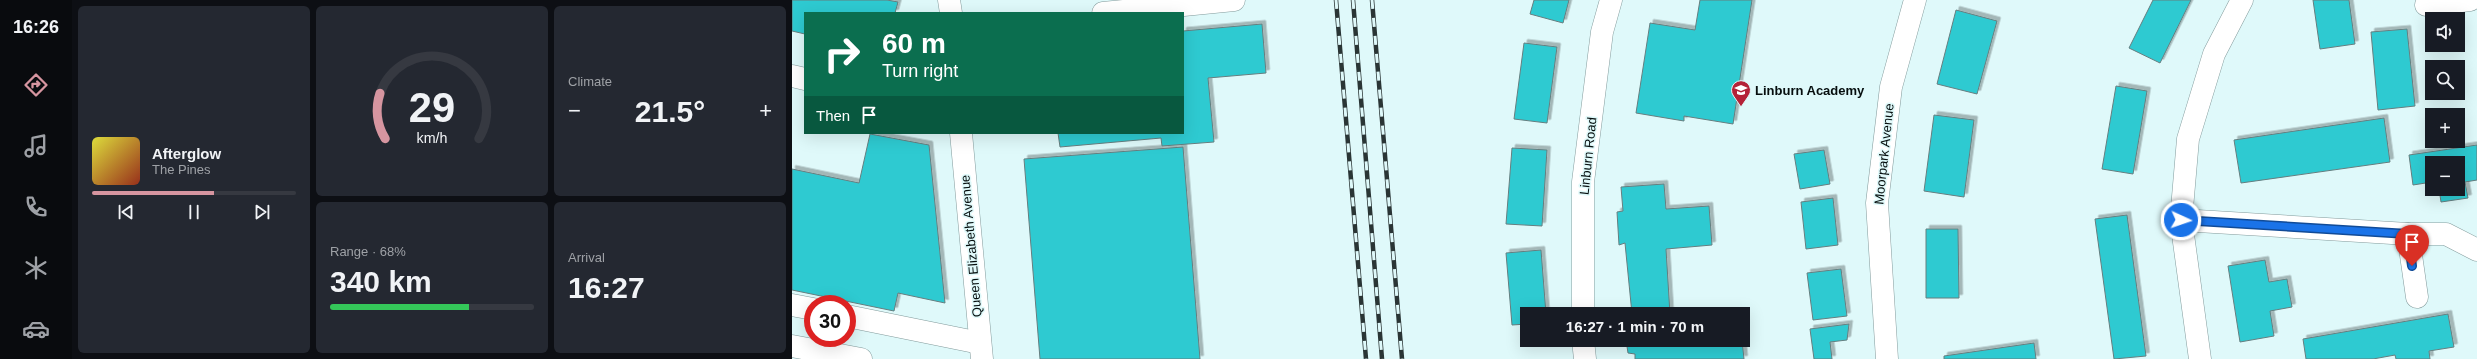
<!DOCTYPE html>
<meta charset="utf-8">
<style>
:root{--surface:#171b24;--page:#242831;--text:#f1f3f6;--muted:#9ea1a6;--line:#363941;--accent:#d695a0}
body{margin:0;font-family:Helvetica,sans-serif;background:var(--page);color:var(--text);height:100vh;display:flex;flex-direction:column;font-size:15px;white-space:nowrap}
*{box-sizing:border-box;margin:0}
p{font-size:13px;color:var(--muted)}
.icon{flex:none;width:22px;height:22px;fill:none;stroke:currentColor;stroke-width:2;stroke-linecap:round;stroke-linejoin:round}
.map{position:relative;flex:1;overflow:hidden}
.sheet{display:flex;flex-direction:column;gap:6px;padding:6px;background:#0d0f14;width:720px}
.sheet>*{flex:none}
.hud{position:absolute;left:12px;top:12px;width:380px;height:122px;border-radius:0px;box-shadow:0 4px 16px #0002;background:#0b6e4f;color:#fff;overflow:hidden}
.fabs{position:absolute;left:1633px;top:12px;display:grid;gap:8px}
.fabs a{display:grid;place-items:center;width:40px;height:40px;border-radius:0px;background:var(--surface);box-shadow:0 4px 16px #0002;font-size:20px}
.speed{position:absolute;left:12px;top:295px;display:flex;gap:8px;font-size:20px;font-weight:700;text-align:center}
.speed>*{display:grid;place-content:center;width:52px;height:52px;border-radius:50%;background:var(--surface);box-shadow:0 4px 16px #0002;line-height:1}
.speed .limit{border:6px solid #d22;background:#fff;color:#111}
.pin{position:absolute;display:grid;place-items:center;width:34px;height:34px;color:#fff;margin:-41px -17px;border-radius:50% 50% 50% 0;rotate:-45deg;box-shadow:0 0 4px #0007}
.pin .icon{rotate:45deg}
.me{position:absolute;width:44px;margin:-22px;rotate:93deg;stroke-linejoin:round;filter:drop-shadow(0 0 3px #0008)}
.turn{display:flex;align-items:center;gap:14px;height:84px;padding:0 12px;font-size:18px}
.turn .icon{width:52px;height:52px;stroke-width:2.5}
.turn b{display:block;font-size:28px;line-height:34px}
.then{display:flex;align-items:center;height:38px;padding:0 12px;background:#0003;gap:8px;font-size:15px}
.big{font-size:30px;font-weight:600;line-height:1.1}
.sheet .tile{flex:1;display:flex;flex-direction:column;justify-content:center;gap:6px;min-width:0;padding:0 14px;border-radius:6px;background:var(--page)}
.sheet .dial{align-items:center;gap:0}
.dial svg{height:104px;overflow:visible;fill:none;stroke:var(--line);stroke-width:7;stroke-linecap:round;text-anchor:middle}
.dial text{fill:var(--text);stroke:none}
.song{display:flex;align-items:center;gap:12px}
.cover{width:48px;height:48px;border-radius:6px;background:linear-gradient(135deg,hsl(60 70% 55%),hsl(10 70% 35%))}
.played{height:4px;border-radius:2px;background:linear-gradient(90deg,var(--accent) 60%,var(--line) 60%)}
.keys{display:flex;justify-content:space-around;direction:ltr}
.heat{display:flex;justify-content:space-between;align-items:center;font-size:22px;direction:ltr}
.charge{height:6px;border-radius:3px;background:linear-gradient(90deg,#34c759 68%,var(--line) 0)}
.sheet .tiles{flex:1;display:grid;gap:6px;grid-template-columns:repeat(3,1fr)}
.tile:first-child{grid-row:span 2}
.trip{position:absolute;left:728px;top:307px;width:230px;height:40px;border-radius:0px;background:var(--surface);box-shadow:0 4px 16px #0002;font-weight:600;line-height:40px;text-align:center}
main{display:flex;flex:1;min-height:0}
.dock{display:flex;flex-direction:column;width:72px;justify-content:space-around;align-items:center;background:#090b0e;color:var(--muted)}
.dock .icon{width:28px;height:28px}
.dock .current{color:var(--accent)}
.dock b{font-size:18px;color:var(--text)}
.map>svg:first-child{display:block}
.building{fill:#2fcad1;stroke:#667e7f;filter:url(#shadow)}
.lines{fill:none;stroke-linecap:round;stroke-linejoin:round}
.minor-casing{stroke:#839b9c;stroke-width:23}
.minor{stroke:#fff;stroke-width:22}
.rail-casing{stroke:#2a3535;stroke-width:4.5}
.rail{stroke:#dff9fa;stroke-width:3;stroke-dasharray:9;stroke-linecap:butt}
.route-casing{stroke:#114b97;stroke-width:10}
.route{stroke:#1a73e8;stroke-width:7}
.labels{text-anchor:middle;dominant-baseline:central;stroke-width:3;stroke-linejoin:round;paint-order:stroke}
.poi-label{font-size:13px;font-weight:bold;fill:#060e0e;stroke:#dff9fa;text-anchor:start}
.street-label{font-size:13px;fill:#060e0e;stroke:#dff9fa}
</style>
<main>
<nav class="dock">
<b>16:26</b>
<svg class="icon current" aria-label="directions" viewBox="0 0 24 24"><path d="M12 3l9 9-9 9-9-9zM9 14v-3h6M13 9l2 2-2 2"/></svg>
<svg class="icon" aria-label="music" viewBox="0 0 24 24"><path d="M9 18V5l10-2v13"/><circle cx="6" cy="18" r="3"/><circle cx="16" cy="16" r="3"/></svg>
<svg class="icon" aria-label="phone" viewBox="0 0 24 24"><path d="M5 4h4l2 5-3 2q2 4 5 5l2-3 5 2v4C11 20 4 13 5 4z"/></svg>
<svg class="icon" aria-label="climate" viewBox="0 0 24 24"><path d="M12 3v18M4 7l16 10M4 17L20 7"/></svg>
<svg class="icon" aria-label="car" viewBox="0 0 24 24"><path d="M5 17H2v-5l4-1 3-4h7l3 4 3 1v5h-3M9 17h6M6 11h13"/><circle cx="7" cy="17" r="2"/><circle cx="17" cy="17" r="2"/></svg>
</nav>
<section class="sheet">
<div class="tiles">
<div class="tile">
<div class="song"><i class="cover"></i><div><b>Afterglow</b><p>The Pines</p></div></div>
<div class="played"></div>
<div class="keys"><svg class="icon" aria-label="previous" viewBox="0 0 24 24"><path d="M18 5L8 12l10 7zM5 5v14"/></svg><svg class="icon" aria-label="pause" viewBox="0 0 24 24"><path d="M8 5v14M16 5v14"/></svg><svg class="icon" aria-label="next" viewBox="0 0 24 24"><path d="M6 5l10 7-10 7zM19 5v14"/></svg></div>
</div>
<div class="tile dial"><svg viewBox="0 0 100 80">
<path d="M14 69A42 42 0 1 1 86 69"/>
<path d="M14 69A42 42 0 0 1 10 34" stroke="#d695a0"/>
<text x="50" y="56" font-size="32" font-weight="700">29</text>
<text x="50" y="72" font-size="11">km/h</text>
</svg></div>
<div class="tile"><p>Climate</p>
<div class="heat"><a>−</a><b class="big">21.5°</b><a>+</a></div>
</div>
<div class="tile"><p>Range · 68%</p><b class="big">340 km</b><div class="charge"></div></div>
<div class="tile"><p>Arrival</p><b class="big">16:27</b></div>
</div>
</section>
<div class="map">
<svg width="1685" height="359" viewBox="0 0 1685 359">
<defs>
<filter id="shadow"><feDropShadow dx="3.5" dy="-3.5" stdDeviation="0" flood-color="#0004"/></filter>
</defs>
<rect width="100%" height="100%" fill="#dff9fa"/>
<g class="building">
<polygon points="0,0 95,0 106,2 103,13 13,13 13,34 0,31"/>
<polygon points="742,0 777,0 771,23 738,14"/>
<polygon points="908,0 960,0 941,124 892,116 892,121 844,113 858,23 903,30"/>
<polygon points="1361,0 1399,0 1368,63 1337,48"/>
<polygon points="1521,0 1557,0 1563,44 1528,49"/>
<polygon points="1164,10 1205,21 1185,94 1145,84"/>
<polygon points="470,24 474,73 416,78 422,142 370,146 369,138 268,147 266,133 391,133 391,31"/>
<polygon points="1615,29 1623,106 1586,110 1579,32"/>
<polygon points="732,43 765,47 755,123 722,119"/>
<polygon points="1324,86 1355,91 1341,174 1310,169"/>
<polygon points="1142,115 1182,120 1172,197 1132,191"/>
<polygon points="1592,118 1598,162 1449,183 1442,140"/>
<polygon points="78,134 137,145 153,303 106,293 102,311 0,290 0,169 67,183"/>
<polygon points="1685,145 1685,180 1673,182 1676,198 1649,202 1647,189 1666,189 1666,163 1640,163 1640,182 1621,185 1617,155"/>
<polygon points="391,147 408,359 248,359 232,159"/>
<polygon points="720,148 755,150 750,226 714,224"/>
<polygon points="1032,150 1038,184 1008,189 1002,154"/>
<polygon points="872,184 874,209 917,206 920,245 874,249 878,314 840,314 833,243 827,245 825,212 831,211 829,187"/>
<polygon points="1041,198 1046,245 1014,249 1009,202"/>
<polygon points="1335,215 1354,356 1322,359 1303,219"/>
<polygon points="1134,229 1166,229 1167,298 1134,298"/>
<polygon points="749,250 754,314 735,314 735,324 720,325 714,253"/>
<polygon points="1473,260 1477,282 1495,279 1500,307 1478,311 1482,336 1448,342 1436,266"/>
<polygon points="1049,269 1055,316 1021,320 1015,273"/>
<polygon points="1656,314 1662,347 1637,351 1638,359 1604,359 1603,355 1581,359 1514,359 1511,339"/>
<polygon points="1057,324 1055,340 1038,342 1040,359 1022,359 1018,329"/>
<polygon points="834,340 950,340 952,359 843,359 843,354 836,353"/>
<polygon points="1242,343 1244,359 1152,359 1152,356"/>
</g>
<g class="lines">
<g class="minor-casing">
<g id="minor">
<polyline points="157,0 159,13"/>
<polyline points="1634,5 1678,0"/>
<polyline points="311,13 442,0"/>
<polyline points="0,76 13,79"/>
<polyline points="169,133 190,359"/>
<polyline points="1389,220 1616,234 1654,234 1685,250"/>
<polyline points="1616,234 1625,297"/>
<polyline points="0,305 21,309"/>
<polyline points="791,314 791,182 810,32 819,0"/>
<polyline points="55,316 188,343"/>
<polyline points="791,340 793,359"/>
<polyline points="0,346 69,359"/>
<polyline points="1095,359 1085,203 1099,87 1123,0"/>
<polyline points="1408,359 1389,220 1396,139 1422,54 1450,0"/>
</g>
</g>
<use href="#minor" class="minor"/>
<g class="rail-casing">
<g id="rail">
<polyline points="544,0 574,359"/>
<polyline points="561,0 590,359"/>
<polyline points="580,0 610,359"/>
</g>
</g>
<use href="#rail" class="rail"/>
</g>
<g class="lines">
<g class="route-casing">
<polyline id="route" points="1389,220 1616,234 1620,266"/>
</g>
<use href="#route" class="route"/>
</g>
<defs>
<g id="school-pin" transform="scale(1)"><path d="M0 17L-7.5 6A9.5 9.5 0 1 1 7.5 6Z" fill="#b42238" stroke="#dff9fa"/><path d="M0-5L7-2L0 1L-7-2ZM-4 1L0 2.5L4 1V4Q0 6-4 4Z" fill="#fff"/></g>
</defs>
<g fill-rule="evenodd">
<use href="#school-pin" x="949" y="90"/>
</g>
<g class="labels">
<g class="poi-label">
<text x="963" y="90">Linburn Academy</text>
</g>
<g class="street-label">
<text transform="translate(1092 154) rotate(-84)">Moorpark Avenue</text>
<text transform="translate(796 156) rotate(-84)">Linburn Road</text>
<text transform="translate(179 246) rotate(-95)">Queen Elizabeth Avenue</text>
</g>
</g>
</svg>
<div class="fabs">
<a><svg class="icon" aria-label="sound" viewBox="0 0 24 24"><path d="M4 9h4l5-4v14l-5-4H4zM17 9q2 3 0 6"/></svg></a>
<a><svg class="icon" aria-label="search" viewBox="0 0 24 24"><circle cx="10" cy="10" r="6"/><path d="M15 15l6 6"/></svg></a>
<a>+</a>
<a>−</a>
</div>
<div class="speed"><div class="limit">30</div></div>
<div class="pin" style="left:1620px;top:266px;background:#d93025"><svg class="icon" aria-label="arrive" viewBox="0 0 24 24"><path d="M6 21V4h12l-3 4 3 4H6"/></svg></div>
<svg class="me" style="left:1389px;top:220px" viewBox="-20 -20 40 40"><circle r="17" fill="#1a73e8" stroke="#fff" stroke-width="3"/><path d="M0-11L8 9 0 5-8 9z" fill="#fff"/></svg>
<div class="trip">16:27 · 1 min · 70 m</div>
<div class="hud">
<div class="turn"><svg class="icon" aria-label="right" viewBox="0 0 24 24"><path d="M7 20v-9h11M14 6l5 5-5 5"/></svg><div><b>60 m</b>Turn right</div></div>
<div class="then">Then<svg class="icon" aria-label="arrive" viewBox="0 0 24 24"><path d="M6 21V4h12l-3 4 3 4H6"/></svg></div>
</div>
</div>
</main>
